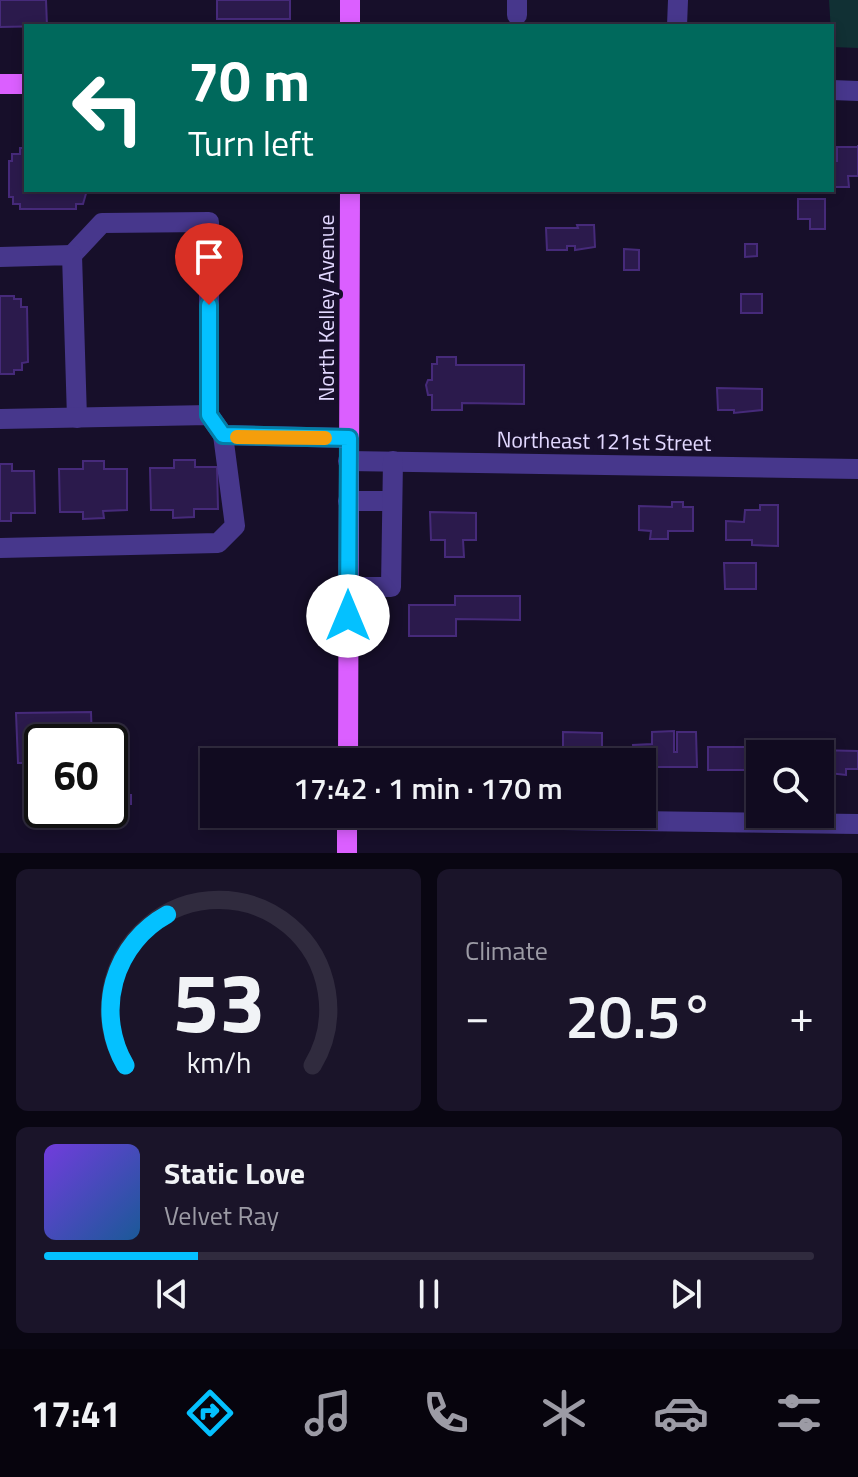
<!DOCTYPE html>
<meta charset="utf-8">
<style>
:root{--surface:#110b20;--page:#1a1429;--text:#f1f3f6;--muted:#9c9ba5;--line:#302b3e;--accent:#04c1ff}
body{margin:0;font-family:"Titillium Web",sans-serif;background:var(--page);color:var(--text);height:100vh;display:flex;flex-direction:column;font-size:30px;white-space:nowrap}
*{box-sizing:border-box;margin:0}
p{font-size:26px;color:var(--muted)}
.icon{flex:none;width:44px;height:44px;fill:none;stroke:currentColor;stroke-width:2;stroke-linecap:round;stroke-linejoin:round}
.map{position:relative;height:853px;overflow:hidden}
.panel{display:flex;flex-direction:column;gap:16px;padding:16px;background:#090612;flex:1}
.panel>*{flex:none}
.guide{position:absolute;left:24px;top:24px;width:810px;height:168px;border-radius:0px;box-shadow:0 4px 12px #0003,0 0 0 2px var(--line);background:#00695c;color:#fff;overflow:hidden}
.fabs{position:absolute;left:746px;top:740px;display:grid;gap:16px}
.fabs a{display:grid;place-items:center;width:88px;height:88px;border-radius:0px;background:var(--surface);box-shadow:0 4px 12px #0003,0 0 0 2px var(--line);font-size:40px}
.speed{position:absolute;left:24px;top:724px;display:flex;gap:16px;font-size:40px;font-weight:700;text-align:center}
.speed>*{display:grid;place-content:center;width:104px;height:104px;border-radius:50%;background:var(--surface);box-shadow:0 4px 12px #0003,0 0 0 2px var(--line);line-height:1}
.speed .limit{border:4px solid #111;border-radius:12px;background:#fff;color:#111}
.pin{position:absolute;display:grid;place-items:center;width:68px;height:68px;color:#fff;margin:-82px -34px;border-radius:50% 50% 50% 0;rotate:-45deg;box-shadow:0 0 8px #0007}
.pin .icon{rotate:45deg}
.me{position:absolute;width:88px;margin:-44px;rotate:0deg;stroke-linejoin:round;filter:drop-shadow(0 0 6px #0008)}
.turn{display:flex;align-items:center;gap:28px;height:168px;padding:0 32px;font-size:36px}
.turn .icon{width:104px;height:104px;stroke-width:2.5}
.turn b{display:block;font-size:56px;line-height:68px}
.big{font-size:60px;font-weight:600;line-height:1.1}
.panel .card{flex:1;display:flex;flex-direction:column;justify-content:center;gap:12px;min-width:0;padding:0 28px;border-radius:12px;background:var(--page)}
.panel .dial{align-items:center;gap:0}
.dial svg{height:208px;overflow:visible;fill:none;stroke:var(--line);stroke-width:7;stroke-linecap:round;text-anchor:middle}
.dial text{fill:var(--text);stroke:none}
.song{display:flex;align-items:center;gap:24px}
.cover{width:96px;height:96px;border-radius:12px;background:linear-gradient(135deg,hsl(260 70% 55%),hsl(210 70% 35%))}
.played{height:8px;border-radius:4px;background:linear-gradient(90deg,var(--accent) 20%,var(--line) 20%)}
.keys{display:flex;justify-content:space-around;direction:ltr}
.heat{display:flex;justify-content:space-between;align-items:center;font-size:44px;direction:ltr}
.panel .tiles{flex:1;display:grid;gap:16px;grid-template-columns:1fr 1fr}
.card:last-child{grid-column:span 2}
.trip{position:absolute;left:200px;top:748px;width:456px;height:80px;border-radius:0px;background:var(--surface);box-shadow:0 4px 12px #0003,0 0 0 2px var(--line);font-weight:600;line-height:80px;text-align:center}
.dock{display:flex;height:128px;justify-content:space-around;align-items:center;background:#07040d;color:var(--muted)}
.dock .icon{width:56px;height:56px}
.dock .on{color:var(--accent)}
.dock b{font-size:36px;color:var(--text)}
.map>svg:first-child{display:block}
.green{fill:#113034}
.building{fill:#2b1a4c;stroke:#462a7a;stroke-width:2}
.lines{fill:none;stroke-linecap:round;stroke-linejoin:round}
.minor{stroke:#47378c;stroke-width:20}
.major{stroke:#db5fff;stroke-width:20}
.route-casing{stroke:#037da6;stroke-width:20}
.route{stroke:#04c1ff;stroke-width:14}
.slow{stroke:#f59e0b;stroke-width:14}
.labels{text-anchor:middle;dominant-baseline:central;stroke-width:8;stroke-linejoin:round;paint-order:stroke}
.street-label{font-size:22px;fill:#e2d8ff;stroke:#170f2a}
</style>
<div class="map">
<svg width="858" height="853" viewBox="0 0 858 853">
<rect width="100%" height="100%" fill="#170f2a"/>
<polygon class="green" points="829,0 858,0 858,48 832,47"/>
<g class="building">
<polygon points="0,0 46,0 47,26 0,27"/>
<rect x="217" y="0" width="73" height="19"/>
<polygon points="858,145 858,176 848,176 849,187 832,187 832,161 837,161 837,147 858,147"/>
<polygon points="20,148 26,148 26,190 87,190 83,204 76,204 76,209 20,209 20,204 13,204 13,197 9,197 9,161 12,161 12,154 20,154"/>
<polygon points="798,199 825,199 825,229 810,229 810,219 798,219"/>
<polygon points="577,225 594,225 595,247 575,250 575,246 567,246 567,250 547,250 546,228 578,228"/>
<polygon points="745,244 757,244 757,256 745,257"/>
<polygon points="624,249 639,250 639,270 624,270"/>
<rect x="741" y="294" width="21" height="19"/>
<polygon points="0,296 14,296 14,299 21,299 21,307 27,307 28,362 22,363 22,370 14,370 14,374 0,374"/>
<polygon points="437,357 456,357 456,365 524,365 524,404 462,403 462,410 432,410 432,395 428,395 426,385 428,380 432,380 432,364 437,364"/>
<polygon points="717,388 762,389 762,410 734,413 734,410 718,410"/>
<polygon points="174,460 195,460 195,467 217,467 218,509 194,509 194,517 173,518 173,510 151,510 150,468 174,468"/>
<polygon points="83,461 104,461 104,469 127,469 127,510 103,511 104,518 83,519 83,512 60,512 59,469 83,469"/>
<polygon points="0,464 12,464 12,471 34,471 35,513 11,513 11,521 0,521"/>
<polygon points="672,502 683,502 683,507 693,507 693,531 668,531 668,539 650,539 651,531 639,530 639,506 672,507"/>
<polygon points="760,505 778,505 778,546 752,545 752,540 726,540 726,521 744,522 745,510 760,510"/>
<polygon points="430,512 476,513 476,540 463,540 464,557 445,557 445,540 431,540"/>
<polygon points="724,563 756,563 756,589 725,589"/>
<polygon points="455,596 520,596 520,620 456,619 456,636 409,636 409,605 455,605"/>
<polygon points="91,712 92,742 42,742 42,763 18,763 16,713"/>
<polygon points="674,731 674,752 677,752 677,732 696,732 697,767 642,767 642,762 634,762 633,745 652,744 652,732"/>
<polygon points="563,732 602,733 602,762 582,762 582,755 563,754"/>
<polygon points="708,747 761,747 760,770 708,770"/>
<polygon points="814,750 858,751 858,769 846,769 846,775 820,772 820,754 814,754"/>
<polygon points="110,787 121,787 122,795 131,795 131,804 122,804 123,811 91,812 110,810"/>
</g>
<g class="lines">
<g class="minor">
<polyline points="517,15 517,0"/>
<polyline points="677,26 678,0"/>
<polyline points="832,90 858,91"/>
<polyline points="72,255 102,223 209,222 209,415"/>
<polyline points="0,257 72,255 77,418"/>
<polyline points="0,419 209,415 223,435 349,438"/>
<polyline points="348,461 858,469"/>
<polyline points="348,501 392,501"/>
<polyline points="0,548 218,543 235,526 223,435"/>
<polyline points="348,587 391,587 393,461"/>
<polyline points="347,817 858,824"/>
</g>
<g class="major">
<polyline points="350,0 350,26"/>
<polyline points="0,84 26,84"/>
<polyline points="348,762 350,190"/>
<polyline points="347,853 347,814"/>
</g>
</g>
<g class="lines">
<g class="route-casing">
<polyline id="route" points="209,305 209,415 223,435 349,438 348,616"/>
</g>
<use href="#route" class="route"/>
<polyline class="slow" points="237,437 325,438"/>
</g>
<g class="labels">
<g class="street-label">
<text transform="translate(326 308) rotate(-90)">North Kelley Avenue</text>
<text transform="translate(604 441) rotate(1)">Northeast 121st Street</text>
</g>
</g>
</svg>
<div class="fabs">
<a><svg class="icon" aria-label="search" viewBox="0 0 24 24"><circle cx="10" cy="10" r="6"/><path d="M15 15l6 6"/></svg></a>
</div>
<div class="speed"><div class="limit">60</div></div>
<div class="pin" style="left:209px;top:305px;background:#d93025"><svg class="icon" aria-label="arrive" viewBox="0 0 24 24"><path d="M6 21V4h12l-3 4 3 4H6"/></svg></div>
<svg class="me" style="left:348px;top:616px" viewBox="-20 -20 40 40"><circle r="19" fill="#fff"/><path d="M0-13L10 11 0 6-10 11z" fill="#04c1ff"/></svg>
<div class="trip">17:42 · 1 min · 170 m</div>
<div class="guide">
<div class="turn"><svg class="icon" aria-label="left" viewBox="0 0 24 24"><path d="M17 20v-9H6M10 6l-5 5 5 5"/></svg><div><b>70 m</b>Turn left</div></div>
</div>
</div>
<section class="panel">
<div class="tiles">
<div class="card dial"><svg viewBox="0 0 100 80">
<path d="M14 69A42 42 0 1 1 86 69"/>
<path d="M14 69A42 42 0 0 1 30 11" stroke="#04c1ff"/>
<text x="50" y="56" font-size="32" font-weight="700">53</text>
<text x="50" y="72" font-size="11">km/h</text>
</svg></div>
<div class="card"><p>Climate</p>
<div class="heat"><a>−</a><b class="big">20.5°</b><a>+</a></div>
</div>
<div class="card">
<div class="song"><i class="cover"></i><div><b>Static Love</b><p>Velvet Ray</p></div></div>
<div class="played"></div>
<div class="keys"><svg class="icon" aria-label="previous" viewBox="0 0 24 24"><path d="M18 5L8 12l10 7zM5 5v14"/></svg><svg class="icon" aria-label="pause" viewBox="0 0 24 24"><path d="M8 5v14M16 5v14"/></svg><svg class="icon" aria-label="next" viewBox="0 0 24 24"><path d="M6 5l10 7-10 7zM19 5v14"/></svg></div>
</div>
</div>
</section>
<nav class="dock">
<b>17:41</b>
<svg class="icon on" aria-label="directions" viewBox="0 0 24 24"><path d="M12 3l9 9-9 9-9-9zM9 14v-3h6M13 9l2 2-2 2"/></svg>
<svg class="icon" aria-label="music" viewBox="0 0 24 24"><path d="M9 18V5l10-2v13"/><circle cx="6" cy="18" r="3"/><circle cx="16" cy="16" r="3"/></svg>
<svg class="icon" aria-label="phone" viewBox="0 0 24 24"><path d="M5 4h4l2 5-3 2q2 4 5 5l2-3 5 2v4C11 20 4 13 5 4z"/></svg>
<svg class="icon" aria-label="climate" viewBox="0 0 24 24"><path d="M12 3v18M4 7l16 10M4 17L20 7"/></svg>
<svg class="icon" aria-label="car" viewBox="0 0 24 24"><path d="M5 17H2v-5l4-1 3-4h7l3 4 3 1v5h-3M9 17h6M6 11h13"/><circle cx="7" cy="17" r="2"/><circle cx="17" cy="17" r="2"/></svg>
<svg class="icon" aria-label="filters" viewBox="0 0 24 24"><path d="M4 7h16M4 17h16"/><circle cx="9" cy="7" r="2"/><circle cx="15" cy="17" r="2"/></svg>
</nav>
